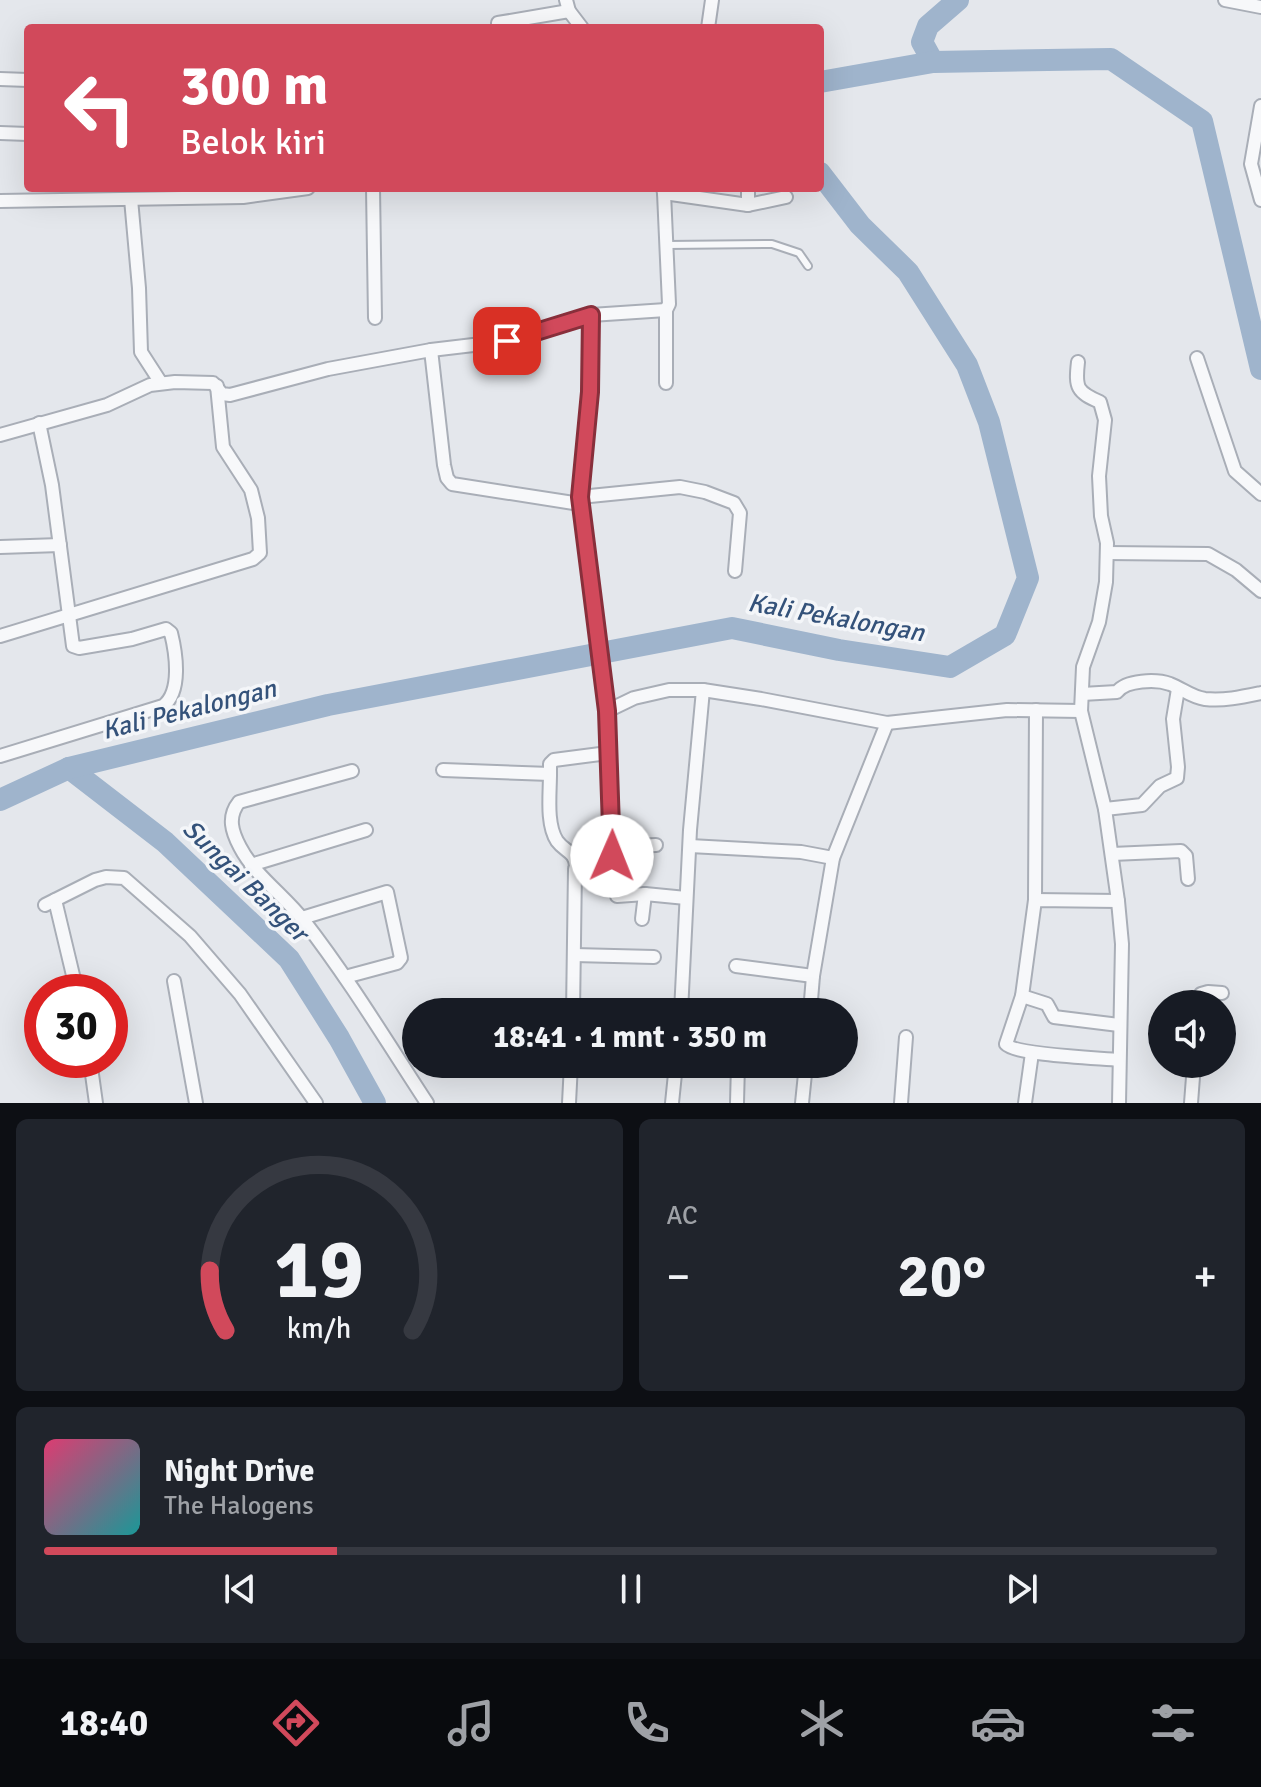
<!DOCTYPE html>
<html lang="id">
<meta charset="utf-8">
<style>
:root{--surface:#171b24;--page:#20242c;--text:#f1f3f6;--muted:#9ea1a6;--line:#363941;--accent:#d1495b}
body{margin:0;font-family:Signika,sans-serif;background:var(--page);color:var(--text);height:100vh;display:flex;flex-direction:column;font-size:30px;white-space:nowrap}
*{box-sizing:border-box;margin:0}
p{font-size:26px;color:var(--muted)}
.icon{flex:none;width:44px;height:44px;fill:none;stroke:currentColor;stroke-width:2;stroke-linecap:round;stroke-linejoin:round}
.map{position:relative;height:1103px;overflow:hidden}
.sheet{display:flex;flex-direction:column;gap:16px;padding:16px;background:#0d0f14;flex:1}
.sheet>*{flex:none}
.top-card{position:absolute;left:24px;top:24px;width:800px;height:168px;border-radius:8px;box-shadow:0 8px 32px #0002;background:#d1495b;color:#fff;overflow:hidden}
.buttons{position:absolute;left:1148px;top:990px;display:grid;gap:16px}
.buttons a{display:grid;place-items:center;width:88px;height:88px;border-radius:50%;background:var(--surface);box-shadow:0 8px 32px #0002;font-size:40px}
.speed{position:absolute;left:24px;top:974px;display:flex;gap:16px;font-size:40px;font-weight:700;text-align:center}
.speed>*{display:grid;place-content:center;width:104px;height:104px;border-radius:50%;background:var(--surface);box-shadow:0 8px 32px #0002;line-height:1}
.speed .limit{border:12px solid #d22;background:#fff;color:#111}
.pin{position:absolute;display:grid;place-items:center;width:68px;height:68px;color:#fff;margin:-34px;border-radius:16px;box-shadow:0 4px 12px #0006}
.me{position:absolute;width:88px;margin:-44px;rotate:1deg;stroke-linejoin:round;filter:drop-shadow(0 0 6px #0008)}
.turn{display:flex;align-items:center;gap:28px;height:168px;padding:0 24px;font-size:36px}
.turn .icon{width:104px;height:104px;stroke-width:2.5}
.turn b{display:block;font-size:56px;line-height:68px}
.big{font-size:60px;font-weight:800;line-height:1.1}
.sheet .card{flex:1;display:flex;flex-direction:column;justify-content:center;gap:12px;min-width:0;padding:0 28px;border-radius:12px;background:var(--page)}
.sheet .dial{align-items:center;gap:0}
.dial svg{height:208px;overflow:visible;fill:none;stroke:var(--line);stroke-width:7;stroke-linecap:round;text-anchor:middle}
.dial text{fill:var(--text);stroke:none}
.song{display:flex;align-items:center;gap:24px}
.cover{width:96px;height:96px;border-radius:12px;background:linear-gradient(135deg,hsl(340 70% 55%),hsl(180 70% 35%))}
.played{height:8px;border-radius:4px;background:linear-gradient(90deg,var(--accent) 25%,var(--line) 25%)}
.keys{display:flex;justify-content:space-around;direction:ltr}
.heat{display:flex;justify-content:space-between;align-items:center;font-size:44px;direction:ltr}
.sheet .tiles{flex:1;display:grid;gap:16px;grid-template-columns:1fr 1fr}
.card:last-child{grid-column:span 2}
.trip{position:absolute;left:402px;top:998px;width:456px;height:80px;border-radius:40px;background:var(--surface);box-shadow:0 8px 32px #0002;font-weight:800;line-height:80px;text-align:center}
.menu{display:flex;height:128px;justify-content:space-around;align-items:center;background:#090b0e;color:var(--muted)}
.menu .icon{width:56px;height:56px}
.menu .on{color:var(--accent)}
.menu b{font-size:36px;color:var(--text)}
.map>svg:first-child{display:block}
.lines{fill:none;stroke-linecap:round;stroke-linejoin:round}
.river{stroke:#9fb4cc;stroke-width:22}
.service-casing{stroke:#a9aeb7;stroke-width:10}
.minor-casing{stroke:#a9aeb7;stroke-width:16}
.service{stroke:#f7f8fa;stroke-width:6}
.minor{stroke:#f7f8fa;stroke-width:12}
.route-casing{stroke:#882f3b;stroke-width:20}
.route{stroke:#d1495b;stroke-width:14}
.labels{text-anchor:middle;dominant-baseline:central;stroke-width:7;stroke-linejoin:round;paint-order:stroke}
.water-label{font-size:26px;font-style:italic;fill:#34527a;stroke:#f4f6f9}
</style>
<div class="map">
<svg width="1261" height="1103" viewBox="0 0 1261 1103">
<rect width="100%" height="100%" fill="#e4e7ec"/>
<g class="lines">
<g class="river">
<polyline points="933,62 922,42 928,26 958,0"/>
<polyline points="820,82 933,62 1111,59 1202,121 1261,369"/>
<polyline points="69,768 165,842 289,959 339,1038 375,1103"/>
<polyline points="0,800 69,768 328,705 732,628 839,650 950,667 1005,635 1028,578 989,422 967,365 908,272 860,225 820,173"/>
</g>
<g class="service-casing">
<polyline id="service" points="667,245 772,244 799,253 808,266"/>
</g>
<g class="minor-casing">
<g id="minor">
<polyline points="566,0 569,11 582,28"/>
<polyline points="1225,0 1261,7"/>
<polyline points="498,23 569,11"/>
<polyline points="708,28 712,0"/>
<polyline points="0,79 28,80"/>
<polyline points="1261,106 1251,164 1261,200"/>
<polyline points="0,133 28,134"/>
<polyline points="373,188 375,318"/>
<polyline points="663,188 664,193 748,205 786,197"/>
<polyline points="748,188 748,205"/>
<polyline points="664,193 669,304 666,310 666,383"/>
<polyline points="131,199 139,288 141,352 161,383"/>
<polyline points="0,201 243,197 308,188"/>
<polyline points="591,315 666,310"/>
<polyline points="431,350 507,341 591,315 590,392 580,504"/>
<polyline points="1197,358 1235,471 1261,494"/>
<path d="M1078 362C1075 388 1077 392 1100 402L1105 420 1099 476 1101 516 1107 543 1106 582 1099 622 1083 667 1081 711 1105 809 1118 901 1122 944 1119 1103"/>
<path d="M0 435 107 405 150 385 175 382 213 383 222 394 230 395 328 369 431 350 444 465 447 478 452 484 580 504 607 711 613 850C607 869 586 859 575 869L573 1012"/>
<polyline points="580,497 680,487 705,492 734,503 740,513 735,571"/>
<polyline points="0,547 60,545"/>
<polyline points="1107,553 1208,554 1236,570 1261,591"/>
<polyline points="0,636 253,559 260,553 258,518 251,490 223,447 217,386"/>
<path d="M1082 694 1117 692C1126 680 1156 679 1170 684 1183 689 1191 697 1205 699 1224 701 1242 697 1261 693"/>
<polyline points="607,711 634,698 669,690 703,690 761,699 887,723 1007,710 1081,711"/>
<path d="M0 756 163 706C182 692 176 653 171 633L166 629 132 639 79 648 73 646 52 485 39 423"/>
<polyline points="443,770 550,774 550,764 554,760 608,753"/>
<path d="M352 771 239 802C227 817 232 832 240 847 255 876 284 895 304 921 349 979 387 1042 427 1103"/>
<path d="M550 774C550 794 546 824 557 841 565 852 575 851 576 866"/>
<polyline points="1105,809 1142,805 1160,786 1177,778 1178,767 1173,719 1178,689"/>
<polyline points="690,846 801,852 833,858"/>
<polyline points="613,847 656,845"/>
<polyline points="1112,854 1181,851 1186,856 1188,879"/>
<polyline points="251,865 366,830"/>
<polyline points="617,896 645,894 686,898"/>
<polyline points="55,900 77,992"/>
<polyline points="1035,900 1036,710"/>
<path d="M1118 901 1035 900 1022 996 1006 1044C1015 1055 1099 1058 1119 1060"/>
<polyline points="45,905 95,880 106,877 124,878 190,936 240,994 316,1103"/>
<polyline points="302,918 387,892 401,958 397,963 345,977"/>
<polyline points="642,919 645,894"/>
<polyline points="574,955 654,957"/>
<polyline points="736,966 813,976"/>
<polyline points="174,981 196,1103"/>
<polyline points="1022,996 1047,1004 1054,1017 1119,1025"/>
<polyline points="1198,1004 1201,994 1208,992 1222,993"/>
<polyline points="681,1012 690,830 703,690"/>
<polyline points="810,1012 813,976 833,858 887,723"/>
<polyline points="90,1060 96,1103"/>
<polyline points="569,1103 571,1064"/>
<polyline points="672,1103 676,1064"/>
<polyline points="737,1103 738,1064"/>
<polyline points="802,1103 806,1064"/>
<polyline points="901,1103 906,1037"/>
<polyline points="1025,1103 1032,1053"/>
<polyline points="1191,1103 1194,1064"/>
</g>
</g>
<use href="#service" class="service"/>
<use href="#minor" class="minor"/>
</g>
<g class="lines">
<g class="route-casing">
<polyline id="route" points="507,341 591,315 590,392 580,497 607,711 612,856"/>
</g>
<use href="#route" class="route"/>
</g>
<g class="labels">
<g class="water-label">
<text transform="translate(836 618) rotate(10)">Kali Pekalongan</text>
<text transform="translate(189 710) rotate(-14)">Kali Pekalongan</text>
<text transform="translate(245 881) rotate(44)">Sungai Banger</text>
</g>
</g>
</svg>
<div class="buttons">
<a><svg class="icon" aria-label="sound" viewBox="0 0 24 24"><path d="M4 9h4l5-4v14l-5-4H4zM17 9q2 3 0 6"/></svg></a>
</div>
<div class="speed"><div class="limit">30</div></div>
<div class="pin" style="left:507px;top:341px;background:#d93025"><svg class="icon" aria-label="arrive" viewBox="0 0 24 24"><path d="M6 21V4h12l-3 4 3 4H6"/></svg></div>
<svg class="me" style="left:612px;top:856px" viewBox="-20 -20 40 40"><circle r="19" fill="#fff"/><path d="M0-13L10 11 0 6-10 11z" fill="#d1495b"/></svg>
<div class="trip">18:41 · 1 mnt · 350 m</div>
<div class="top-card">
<div class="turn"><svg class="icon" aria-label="left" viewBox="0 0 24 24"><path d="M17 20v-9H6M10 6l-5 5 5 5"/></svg><div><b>300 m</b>Belok kiri</div></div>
</div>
</div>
<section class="sheet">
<div class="tiles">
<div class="card dial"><svg viewBox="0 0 100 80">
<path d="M14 69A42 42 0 1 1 86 69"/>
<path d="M14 69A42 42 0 0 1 8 46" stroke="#d1495b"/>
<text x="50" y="56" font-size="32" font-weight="700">19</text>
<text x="50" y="72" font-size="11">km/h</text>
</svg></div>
<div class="card"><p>AC</p>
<div class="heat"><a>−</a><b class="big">20°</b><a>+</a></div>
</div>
<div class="card">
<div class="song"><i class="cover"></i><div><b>Night Drive</b><p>The Halogens</p></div></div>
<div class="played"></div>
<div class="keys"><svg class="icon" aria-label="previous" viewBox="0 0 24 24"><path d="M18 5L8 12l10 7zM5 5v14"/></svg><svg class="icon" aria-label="pause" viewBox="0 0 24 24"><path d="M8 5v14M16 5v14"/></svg><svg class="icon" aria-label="next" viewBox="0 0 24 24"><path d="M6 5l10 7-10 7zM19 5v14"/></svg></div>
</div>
</div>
</section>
<nav class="menu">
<b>18:40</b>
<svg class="icon on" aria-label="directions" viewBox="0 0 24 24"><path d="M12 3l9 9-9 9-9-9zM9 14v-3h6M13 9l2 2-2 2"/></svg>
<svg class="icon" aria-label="music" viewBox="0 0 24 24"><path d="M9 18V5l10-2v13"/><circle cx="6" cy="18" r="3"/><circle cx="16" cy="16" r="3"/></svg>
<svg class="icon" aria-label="phone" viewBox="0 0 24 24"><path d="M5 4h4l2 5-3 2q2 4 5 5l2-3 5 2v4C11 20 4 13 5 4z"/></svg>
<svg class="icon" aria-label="climate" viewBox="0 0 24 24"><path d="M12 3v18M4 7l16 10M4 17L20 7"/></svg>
<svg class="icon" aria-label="car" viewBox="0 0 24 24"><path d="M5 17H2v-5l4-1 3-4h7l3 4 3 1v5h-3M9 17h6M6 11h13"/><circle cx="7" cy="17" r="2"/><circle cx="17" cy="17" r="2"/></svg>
<svg class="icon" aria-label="filters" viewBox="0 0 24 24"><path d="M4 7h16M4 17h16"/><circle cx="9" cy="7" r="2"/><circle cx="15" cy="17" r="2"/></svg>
</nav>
